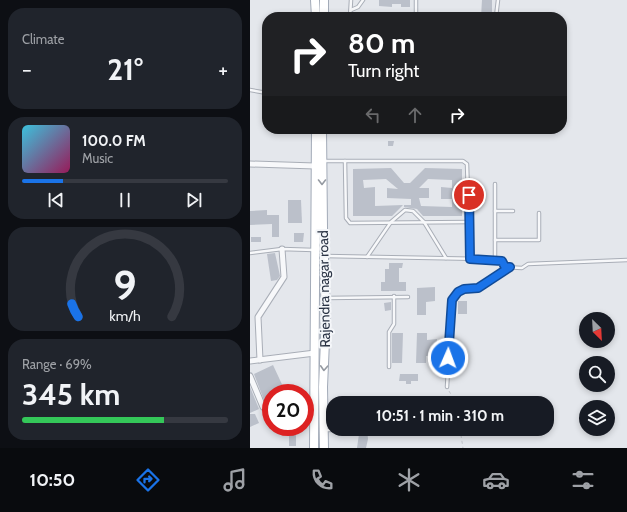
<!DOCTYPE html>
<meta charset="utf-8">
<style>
:root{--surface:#171b24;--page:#20242c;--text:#f1f3f6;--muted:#9ea1a6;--line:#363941;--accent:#1a73e8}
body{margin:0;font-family:Cabin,sans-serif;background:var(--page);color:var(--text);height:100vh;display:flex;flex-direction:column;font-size:15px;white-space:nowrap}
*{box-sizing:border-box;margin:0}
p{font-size:13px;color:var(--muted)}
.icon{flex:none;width:22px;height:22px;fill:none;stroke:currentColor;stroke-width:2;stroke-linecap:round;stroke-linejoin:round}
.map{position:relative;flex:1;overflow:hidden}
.panel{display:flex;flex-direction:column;gap:8px;padding:8px;background:#0d0f14;width:250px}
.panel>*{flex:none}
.banner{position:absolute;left:12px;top:12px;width:305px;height:122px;border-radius:16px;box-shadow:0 2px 6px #0003;background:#202124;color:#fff;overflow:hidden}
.needle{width:26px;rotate:156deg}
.tools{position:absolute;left:329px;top:312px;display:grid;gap:8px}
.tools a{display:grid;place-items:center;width:36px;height:36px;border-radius:50%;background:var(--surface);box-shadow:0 2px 6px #0003;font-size:20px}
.speed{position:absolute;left:12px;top:384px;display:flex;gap:8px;font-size:20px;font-weight:700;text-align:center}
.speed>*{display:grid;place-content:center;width:52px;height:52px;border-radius:50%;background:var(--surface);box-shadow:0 2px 6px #0003;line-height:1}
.speed .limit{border:6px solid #d22;background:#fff;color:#111}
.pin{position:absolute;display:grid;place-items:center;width:34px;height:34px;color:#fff;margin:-17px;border:2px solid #fff;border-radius:50%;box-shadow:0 1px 4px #0007}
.me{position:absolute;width:44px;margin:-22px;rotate:2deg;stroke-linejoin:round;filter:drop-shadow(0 0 3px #0008)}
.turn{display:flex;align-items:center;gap:14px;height:84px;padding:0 20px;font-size:18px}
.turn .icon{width:52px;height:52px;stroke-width:2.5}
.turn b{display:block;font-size:28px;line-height:34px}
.lanes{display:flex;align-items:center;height:38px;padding:0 20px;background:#0003;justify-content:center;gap:20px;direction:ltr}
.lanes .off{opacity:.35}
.big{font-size:30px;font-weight:700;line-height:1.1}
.panel .tile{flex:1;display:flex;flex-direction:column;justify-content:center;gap:6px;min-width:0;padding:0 14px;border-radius:16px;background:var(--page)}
.panel .dial{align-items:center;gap:0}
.dial svg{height:104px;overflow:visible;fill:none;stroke:var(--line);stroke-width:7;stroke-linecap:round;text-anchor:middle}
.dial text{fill:var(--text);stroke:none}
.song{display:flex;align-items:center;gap:12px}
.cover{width:48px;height:48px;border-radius:6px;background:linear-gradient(135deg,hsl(190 70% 55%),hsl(330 70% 35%))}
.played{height:4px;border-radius:2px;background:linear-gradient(90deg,var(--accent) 20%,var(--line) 20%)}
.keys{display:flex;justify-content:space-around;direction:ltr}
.heat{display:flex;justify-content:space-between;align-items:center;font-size:22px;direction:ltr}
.charge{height:6px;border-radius:3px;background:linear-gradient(90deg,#34c759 69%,var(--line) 0)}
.trip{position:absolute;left:76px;top:396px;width:228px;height:40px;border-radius:16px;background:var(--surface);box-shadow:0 2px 6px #0003;font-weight:700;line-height:40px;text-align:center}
.tabs{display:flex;height:64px;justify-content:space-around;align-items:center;background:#090b0e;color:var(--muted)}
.tabs .icon{width:28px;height:28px}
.tabs .on{color:var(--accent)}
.tabs b{font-size:18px;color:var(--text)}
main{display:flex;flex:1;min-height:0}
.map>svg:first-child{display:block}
.building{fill:#bbc0ca;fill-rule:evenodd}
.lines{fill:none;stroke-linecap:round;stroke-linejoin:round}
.service-casing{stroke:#a9aeb7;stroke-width:4.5}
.minor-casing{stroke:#a9aeb7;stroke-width:7}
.primary-casing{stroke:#a3abb8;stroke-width:10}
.path{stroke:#c2c5cb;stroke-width:1;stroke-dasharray:3 3;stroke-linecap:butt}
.service{stroke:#f7f8fa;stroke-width:2.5}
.minor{stroke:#f7f8fa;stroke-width:5}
.primary{stroke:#fff;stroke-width:8}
.oneway{stroke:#959aa2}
.route-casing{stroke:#114b97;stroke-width:10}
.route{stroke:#1a73e8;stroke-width:7}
.labels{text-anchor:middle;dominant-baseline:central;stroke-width:4;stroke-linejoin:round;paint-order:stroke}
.street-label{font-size:14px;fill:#2b3445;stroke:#f4f6f9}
</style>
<main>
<section class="panel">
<div class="tile"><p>Climate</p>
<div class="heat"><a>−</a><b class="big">21°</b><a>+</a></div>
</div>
<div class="tile">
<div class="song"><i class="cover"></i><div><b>100.0 FM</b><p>Music</p></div></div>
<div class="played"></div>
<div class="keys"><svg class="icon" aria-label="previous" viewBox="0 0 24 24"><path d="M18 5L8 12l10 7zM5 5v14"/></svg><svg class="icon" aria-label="pause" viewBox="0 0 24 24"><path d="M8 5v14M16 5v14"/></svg><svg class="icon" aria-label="next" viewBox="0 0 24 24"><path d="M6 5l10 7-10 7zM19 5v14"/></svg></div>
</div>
<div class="tile dial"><svg viewBox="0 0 100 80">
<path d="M14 69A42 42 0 1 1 86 69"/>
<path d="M14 69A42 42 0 0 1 9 59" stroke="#1a73e8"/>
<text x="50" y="56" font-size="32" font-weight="700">9</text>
<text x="50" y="72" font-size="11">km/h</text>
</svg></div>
<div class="tile"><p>Range · 69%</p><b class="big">345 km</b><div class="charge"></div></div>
</section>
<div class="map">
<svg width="377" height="448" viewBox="0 0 377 448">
<rect width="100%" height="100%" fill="#e4e7ec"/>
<g class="building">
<polygon points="129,0 160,0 160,7 151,7 151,4 142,4 142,7 129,6"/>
<polygon points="232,0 242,0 242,17 231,17"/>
<rect x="184" y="129" width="34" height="5"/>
<polygon points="138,141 144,141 143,146 138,146"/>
<path d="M141 168 154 183H160L175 168 212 169V216H173L167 209 154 207V205H161V199L137 198V188L148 189 136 179 113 180 114 188 125 187V206L153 205 142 216H103V169ZM178 179 202 180V188L191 187V199H202V207L171 206 169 198H179V188H169Z"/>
<polygon points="38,200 51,200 52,223 38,223"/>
<polygon points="17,210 17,215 29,215 29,237 22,237 22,224 0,225 0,211"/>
<polygon points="44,233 54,233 53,242 44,242"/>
<rect x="1" y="237" width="10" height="5"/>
<polygon points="25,253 30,276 27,280 21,281 17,254"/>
<polygon points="139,263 153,263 152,268 149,268 149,282 156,282 156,291 131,291 131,282 135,282 135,269 139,269"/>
<polygon points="185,287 185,301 176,302 176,315 167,315 167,288"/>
<rect x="208" y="301" width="9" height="13"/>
<polygon points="141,302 141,310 135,311 134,303"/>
<polygon points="142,333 153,333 152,363 142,363"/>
<polygon points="167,333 177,333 177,340 187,339 187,356 176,356 176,363 166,363"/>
<polygon points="23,365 36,393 21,393 21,406 17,408 4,374"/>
<polygon points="150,374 168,374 168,381 161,381 161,384 156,384 156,381 149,381"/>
<polygon points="0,387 9,409 0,413"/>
<rect x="214" y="396" width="5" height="7"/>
<rect x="151" y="397" width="10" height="6"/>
<polygon points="0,414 5,414 9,423 0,427"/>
<rect x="39" y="427" width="7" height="19"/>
<polygon points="108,429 117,429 118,439 116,448 107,448 109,434"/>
</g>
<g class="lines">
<g class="service-casing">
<g id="service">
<polyline points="101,10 108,7 113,0"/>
<polyline points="100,17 101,0"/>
<polyline points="166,17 166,0"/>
<polyline points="246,17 248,0"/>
<polyline points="0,90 17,93"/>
<polyline points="75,161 213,161 217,164 220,259"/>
<polyline points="95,161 96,218 100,223 220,222"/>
<polyline points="245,184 245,261"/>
<polyline points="245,211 263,211"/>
<polyline points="245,240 289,240 289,213"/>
<polyline points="0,253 32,249 64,250"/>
<polyline points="76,256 234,259 252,261 255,267 272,268 278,264 377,260"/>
<polyline points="117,257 141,222 155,210 163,211 174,222 196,258"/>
<polyline points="77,298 158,297"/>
<polyline points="139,367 139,332 144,324 144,296"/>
<path d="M197 387 202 300C211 288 214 291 227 288 233 286 255 273 259 268"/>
<polyline points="76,430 99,430"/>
</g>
</g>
<g class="minor-casing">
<g id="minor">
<polyline points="0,164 65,166"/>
<polyline points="10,360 8,317 34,277 32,249"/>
<polyline points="0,361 65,353"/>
<polyline points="0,376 13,407"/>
</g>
</g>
<g class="primary-casing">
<g id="primary">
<polyline points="65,0 66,17"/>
<polyline points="74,0 74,17"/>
<polyline points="72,129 73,228 76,318 73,387 74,448"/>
<polyline points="64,448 66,129"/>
</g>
</g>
<g class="path">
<polyline points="199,391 206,403"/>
<polyline points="210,429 213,448"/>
</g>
<use href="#service" class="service"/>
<use href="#minor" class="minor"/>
<use href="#primary" class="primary"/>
</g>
<defs><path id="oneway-chevron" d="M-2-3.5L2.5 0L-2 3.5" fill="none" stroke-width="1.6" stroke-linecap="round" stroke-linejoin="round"/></defs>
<g class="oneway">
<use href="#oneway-chevron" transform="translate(72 182) rotate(90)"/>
<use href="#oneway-chevron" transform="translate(74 368) rotate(93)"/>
</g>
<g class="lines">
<g class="route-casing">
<polyline id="route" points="198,358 202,300 208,292 214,289 228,288 260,267 255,267 252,261 220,259 219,195"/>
</g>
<use href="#route" class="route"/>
</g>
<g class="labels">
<g class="street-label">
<text transform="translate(74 289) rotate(-91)">Rajendra nagar road</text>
</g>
</g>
</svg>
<div class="tools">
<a><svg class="needle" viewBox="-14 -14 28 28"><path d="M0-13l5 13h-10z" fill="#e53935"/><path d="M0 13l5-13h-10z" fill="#9ea1a6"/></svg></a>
<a><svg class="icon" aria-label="search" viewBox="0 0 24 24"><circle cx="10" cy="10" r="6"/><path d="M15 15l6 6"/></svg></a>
<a><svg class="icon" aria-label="layers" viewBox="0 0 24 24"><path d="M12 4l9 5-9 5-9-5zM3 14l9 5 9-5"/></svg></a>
</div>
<div class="speed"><div class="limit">20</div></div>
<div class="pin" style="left:219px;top:195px;background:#d93025"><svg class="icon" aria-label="arrive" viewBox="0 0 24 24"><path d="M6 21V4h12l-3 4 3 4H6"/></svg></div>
<svg class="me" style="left:198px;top:358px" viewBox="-20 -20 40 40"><circle r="17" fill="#1a73e8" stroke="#fff" stroke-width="3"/><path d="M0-11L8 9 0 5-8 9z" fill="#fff"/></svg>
<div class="trip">10:51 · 1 min · 310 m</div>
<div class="banner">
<div class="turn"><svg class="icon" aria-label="right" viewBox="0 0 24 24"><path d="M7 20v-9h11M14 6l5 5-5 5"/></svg><div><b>80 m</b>Turn right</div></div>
<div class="lanes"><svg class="icon off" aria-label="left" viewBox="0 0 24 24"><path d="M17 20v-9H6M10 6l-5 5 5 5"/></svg><svg class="icon off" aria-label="ahead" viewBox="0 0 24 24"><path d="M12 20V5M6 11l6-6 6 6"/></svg><svg class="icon" aria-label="right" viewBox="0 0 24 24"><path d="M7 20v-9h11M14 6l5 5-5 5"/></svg></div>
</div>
</div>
</main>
<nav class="tabs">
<b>10:50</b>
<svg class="icon on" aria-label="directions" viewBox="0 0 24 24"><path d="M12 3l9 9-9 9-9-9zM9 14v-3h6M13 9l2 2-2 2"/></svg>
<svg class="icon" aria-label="music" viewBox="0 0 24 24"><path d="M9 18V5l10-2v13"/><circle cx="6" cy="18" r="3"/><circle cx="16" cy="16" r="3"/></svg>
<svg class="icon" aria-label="phone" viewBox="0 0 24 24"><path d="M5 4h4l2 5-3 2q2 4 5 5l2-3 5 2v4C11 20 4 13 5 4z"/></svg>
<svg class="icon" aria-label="climate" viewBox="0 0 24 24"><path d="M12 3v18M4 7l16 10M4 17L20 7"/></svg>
<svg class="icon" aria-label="car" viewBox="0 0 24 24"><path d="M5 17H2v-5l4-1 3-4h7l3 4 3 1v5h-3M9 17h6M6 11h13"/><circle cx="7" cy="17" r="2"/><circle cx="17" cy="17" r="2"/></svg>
<svg class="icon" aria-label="filters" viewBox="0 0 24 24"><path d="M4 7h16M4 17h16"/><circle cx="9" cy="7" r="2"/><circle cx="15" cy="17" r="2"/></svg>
</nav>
